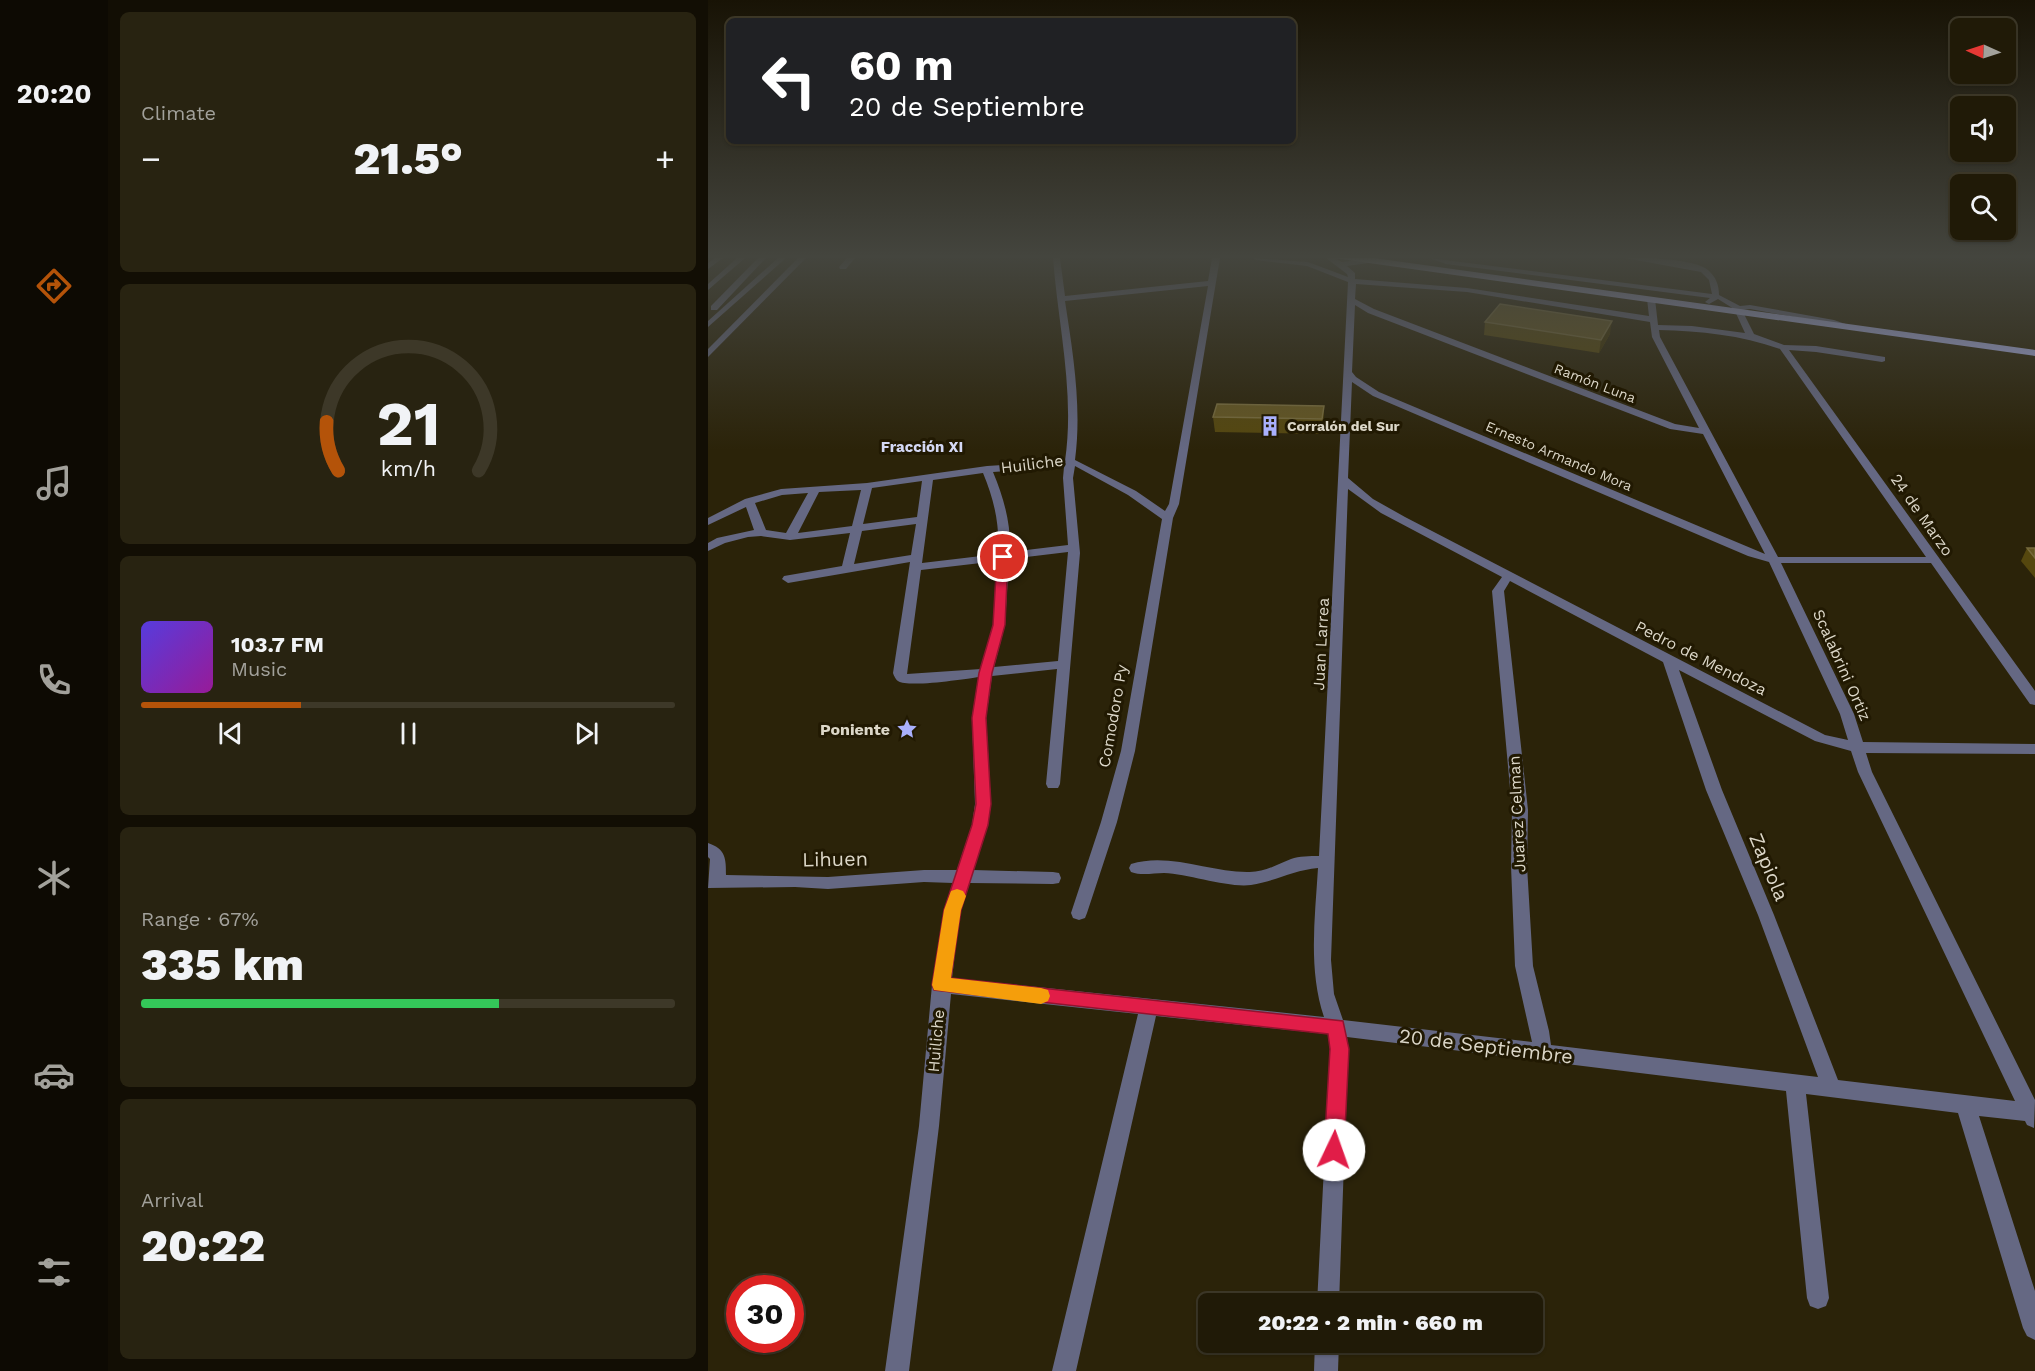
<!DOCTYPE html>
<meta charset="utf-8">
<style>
:root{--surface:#201a07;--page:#282311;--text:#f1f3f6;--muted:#a2a19b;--line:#3d3828;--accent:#b45309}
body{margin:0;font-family:"Work Sans",sans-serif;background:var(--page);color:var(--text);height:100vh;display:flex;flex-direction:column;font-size:22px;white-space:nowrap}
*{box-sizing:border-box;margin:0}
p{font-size:20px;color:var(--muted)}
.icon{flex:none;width:33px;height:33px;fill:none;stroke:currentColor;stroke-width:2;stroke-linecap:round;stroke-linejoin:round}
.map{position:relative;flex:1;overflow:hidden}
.panel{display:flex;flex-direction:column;gap:12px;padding:12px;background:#120e04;width:600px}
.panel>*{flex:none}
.hud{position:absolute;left:18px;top:18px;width:570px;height:126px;border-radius:9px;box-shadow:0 2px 4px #0004,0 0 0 2px var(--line);background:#202124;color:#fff;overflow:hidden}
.needle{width:39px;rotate:273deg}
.buttons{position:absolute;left:1242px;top:18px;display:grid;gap:12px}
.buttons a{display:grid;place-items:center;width:66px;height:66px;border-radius:9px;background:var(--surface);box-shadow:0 2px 4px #0004,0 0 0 2px var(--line);font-size:30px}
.speed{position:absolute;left:18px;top:1275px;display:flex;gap:12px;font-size:30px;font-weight:700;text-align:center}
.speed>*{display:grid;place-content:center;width:78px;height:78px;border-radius:50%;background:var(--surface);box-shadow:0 2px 4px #0004,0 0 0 2px var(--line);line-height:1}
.speed .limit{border:9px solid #d22;background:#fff;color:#111}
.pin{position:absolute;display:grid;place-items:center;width:51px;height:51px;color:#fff;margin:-26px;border:3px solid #fff;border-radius:50%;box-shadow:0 2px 6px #0007}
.me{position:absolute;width:66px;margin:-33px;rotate:3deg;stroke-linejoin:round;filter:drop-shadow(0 0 4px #0008)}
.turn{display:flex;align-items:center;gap:21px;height:126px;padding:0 24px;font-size:27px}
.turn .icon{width:78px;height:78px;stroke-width:2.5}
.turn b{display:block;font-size:42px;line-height:51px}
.big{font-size:45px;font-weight:800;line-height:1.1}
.panel .card{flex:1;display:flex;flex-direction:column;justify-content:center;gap:9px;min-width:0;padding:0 21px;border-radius:9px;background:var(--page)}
.panel .dial{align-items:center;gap:0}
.dial svg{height:156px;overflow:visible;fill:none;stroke:var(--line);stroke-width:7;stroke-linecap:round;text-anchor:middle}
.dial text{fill:var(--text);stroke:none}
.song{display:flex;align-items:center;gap:18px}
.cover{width:72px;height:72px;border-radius:9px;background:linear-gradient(135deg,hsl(250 70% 55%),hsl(300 70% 35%))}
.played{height:6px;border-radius:3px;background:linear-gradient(90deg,var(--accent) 30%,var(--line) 30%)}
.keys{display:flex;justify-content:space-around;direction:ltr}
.heat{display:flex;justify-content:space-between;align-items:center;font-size:33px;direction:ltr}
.charge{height:9px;border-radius:4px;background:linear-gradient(90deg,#34c759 67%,var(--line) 0)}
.trip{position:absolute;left:490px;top:1293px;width:345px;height:60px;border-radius:9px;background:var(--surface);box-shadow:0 2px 4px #0004,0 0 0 2px var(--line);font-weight:800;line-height:60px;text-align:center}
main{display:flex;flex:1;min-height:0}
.tabs{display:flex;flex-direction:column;width:108px;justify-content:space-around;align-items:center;background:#0d0a03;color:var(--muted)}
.tabs .icon{width:42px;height:42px}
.tabs .on{color:var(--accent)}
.tabs b{font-size:27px;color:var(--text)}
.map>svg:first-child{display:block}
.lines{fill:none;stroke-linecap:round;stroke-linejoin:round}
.minor{fill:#656883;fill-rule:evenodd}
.major{fill:#a7ade4;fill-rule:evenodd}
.wall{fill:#55470e}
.shaded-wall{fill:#3e3204}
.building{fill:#645622;stroke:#766a3c;stroke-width:1.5}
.route{fill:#e11d48;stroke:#92132f;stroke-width:1.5}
.slow{fill:#f59e0b}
.labels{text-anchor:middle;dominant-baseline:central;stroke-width:6;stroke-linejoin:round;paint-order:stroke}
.far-street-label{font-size:14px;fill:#dcd7c8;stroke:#211902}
.far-poi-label{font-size:14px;font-weight:bold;fill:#dcd7c8;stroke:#211902;text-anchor:start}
.far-neighbourhood-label{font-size:15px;font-weight:bold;fill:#d4d8f5;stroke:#211902}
.street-label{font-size:16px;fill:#dcd7c8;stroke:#211902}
.poi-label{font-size:16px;font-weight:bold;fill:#dcd7c8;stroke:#211902;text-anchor:end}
.near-street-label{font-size:20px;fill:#dcd7c8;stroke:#211902}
</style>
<main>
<nav class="tabs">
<b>20:20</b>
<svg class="icon on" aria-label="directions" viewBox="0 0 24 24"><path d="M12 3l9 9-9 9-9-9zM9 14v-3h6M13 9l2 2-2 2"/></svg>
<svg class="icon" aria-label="music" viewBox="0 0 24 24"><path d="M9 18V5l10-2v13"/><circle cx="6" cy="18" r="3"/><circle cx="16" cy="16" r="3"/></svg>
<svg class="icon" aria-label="phone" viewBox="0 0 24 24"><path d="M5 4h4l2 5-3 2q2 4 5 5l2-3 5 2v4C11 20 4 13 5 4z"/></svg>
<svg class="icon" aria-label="climate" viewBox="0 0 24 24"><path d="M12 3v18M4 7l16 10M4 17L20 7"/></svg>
<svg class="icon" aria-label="car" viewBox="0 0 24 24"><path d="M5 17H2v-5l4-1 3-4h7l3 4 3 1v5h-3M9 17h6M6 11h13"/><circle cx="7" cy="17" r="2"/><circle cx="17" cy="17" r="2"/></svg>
<svg class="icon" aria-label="filters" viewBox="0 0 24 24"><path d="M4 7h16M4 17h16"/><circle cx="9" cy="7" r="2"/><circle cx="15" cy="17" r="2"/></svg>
</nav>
<section class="panel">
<div class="card"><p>Climate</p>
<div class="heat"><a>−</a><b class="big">21.5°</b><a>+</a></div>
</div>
<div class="card dial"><svg viewBox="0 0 100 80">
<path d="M14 69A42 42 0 1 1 86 69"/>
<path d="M14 69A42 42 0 0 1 8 44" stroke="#b45309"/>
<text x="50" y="56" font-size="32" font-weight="700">21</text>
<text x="50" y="72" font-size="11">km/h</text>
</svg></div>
<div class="card">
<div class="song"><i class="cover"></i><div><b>103.7 FM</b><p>Music</p></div></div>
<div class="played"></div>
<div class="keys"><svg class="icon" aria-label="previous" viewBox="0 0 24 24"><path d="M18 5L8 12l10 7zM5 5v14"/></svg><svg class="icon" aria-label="pause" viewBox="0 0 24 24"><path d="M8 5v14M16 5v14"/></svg><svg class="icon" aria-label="next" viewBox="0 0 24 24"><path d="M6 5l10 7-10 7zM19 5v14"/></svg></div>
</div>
<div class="card"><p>Range · 67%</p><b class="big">335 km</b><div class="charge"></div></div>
<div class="card"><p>Arrival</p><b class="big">20:22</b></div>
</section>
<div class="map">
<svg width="1327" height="1371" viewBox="0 0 1327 1371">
<rect width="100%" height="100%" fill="#2b2309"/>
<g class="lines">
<g class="minor">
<polygon points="7,258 15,258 0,269 0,263"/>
<polygon points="29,258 37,258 0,290 0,284"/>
<polygon points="50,258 58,258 9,310 3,310 3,306"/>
<polygon points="70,258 78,258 0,327 0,321"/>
<polygon points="90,258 98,258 0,357 0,349"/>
<polygon points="139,258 147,258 138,269 132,269 131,267"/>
<path d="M345 258H352L357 296 500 281 504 258H512L471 504 465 518 427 751 409 822 379 913 377 918 371 920 365 918 363 913 393 822 413 751 454 519 420 495 367 466 365 478 372 553 352 784 350 788H340L338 784 349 669 284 676 278 718 283 804 280 825 265 870 345 872 351 873 353 878 351 883 345 884 261 883 252 911 244 978 616 1017C600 969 607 918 610 868 586 870 568 881 543 885 520 888 481 874 456 873 445 873 434 876 423 872L421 868 423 864C460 852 502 872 539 872 555 873 568 865 583 859 591 856 602 856 611 856L640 282 599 266 548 260 545 258 600 262 640 277 639 274 618 258H626L634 262 657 259H660V263L639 266 647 273V279L759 288 941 316 939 299 943 297 947 299 950 325 984 326 1037 333 1026 309 1010 299 1001 304 997 302 1002 298 738 264 721 258 1004 294 1001 280 993 272 917 258C935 257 987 259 1000 270 1008 277 1011 285 1011 295L1032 306 1042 305 1126 320 1146 327 1142 329 1125 324 1042 309 1034 310 1046 334 1076 345 1108 346 1177 357V361L1174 362 1108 352 1081 350 1327 691V705L1322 704 1223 563H1073L1146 714 1155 742 1327 744V754L1158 753 1164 772 1327 1100 1326 1128 1319 1125 1317 1121 1271 1116 1327 1291V1340L1319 1336 1315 1328 1250 1113 1098 1094 1121 1298 1118 1306 1110 1309 1102 1306 1099 1298 1078 1091 639 1037 640 1049 631 1304H609L622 1049 620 1034 448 1016 368 1371H344L430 1014 243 994 231 1126 201 1371H177L211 1126 224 985 236 911 245 883 216 882 120 889 87 887 0 888 2 859 0 857V843C18 849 18 859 18 875L120 877 216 870H249L264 825 267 804 264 718 271 677C257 679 200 688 190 681 188 680 186 676 185 673L202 562 80 583 74 579 76 576 134 566 142 533 82 540 53 536 40 537 17 543 0 551V543L9 538 46 530 38 507 0 525V518L37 499 73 489 159 483 279 466 357 461C367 393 350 325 345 258ZM648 284 759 292 942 322 944 337 991 428 967 424 666 309 647 299ZM500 286 461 504 457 511 428 491 367 460C374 408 365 353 357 301ZM647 305 660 313 962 429 995 434 1057 554 671 392 648 377 644 372ZM951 330C993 331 1032 335 1072 349L1218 557H1070L952 337ZM644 382 665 396 1040 556 1061 562 1132 714 1140 740 1117 735 697 517 665 499 640 478ZM356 467 355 478 360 545 302 552C303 524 296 498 285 472ZM275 473C286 499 292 525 290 554L214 563 225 480ZM214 481 209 517 155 524 164 488ZM640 489 673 513 794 577 784 591 804 810 803 866 807 966 824 1042 635 1020 626 994 623 960ZM153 490 144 526 90 533 111 492ZM100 493 78 533 58 530 47 503 74 495ZM208 524 203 555 146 564 154 531ZM360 552 350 661 286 667 297 625 301 559ZM290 561 285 625 273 669 199 674 213 570ZM802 581 955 662 998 790 1050 915 1110 1077 843 1045 841 1031 825 966 819 866 820 810 796 591ZM971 670 1107 741 1143 751 1150 772 1307 1101 1130 1080 1066 915 1014 790Z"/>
<polygon points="607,1342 631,1342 630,1371 606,1371"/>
</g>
<polygon class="major" points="625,258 666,258 1327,350 1327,356"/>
</g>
<g class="wall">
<polygon points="777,322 902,334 891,353 776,335"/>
<polygon points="616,406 616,420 614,434 507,432 505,417"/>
<polygon points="1319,548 1327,548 1327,578 1313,561"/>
</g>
<g class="shaded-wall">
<polygon points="904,321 902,334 891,353 893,340"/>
<polygon points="616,406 616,420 614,434 614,419"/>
</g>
<g class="building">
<polygon points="792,304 904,321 893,340 777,322"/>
<polygon points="509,404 616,406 614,419 505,417"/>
<polygon points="1319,548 1327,548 1327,558"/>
</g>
<linearGradient id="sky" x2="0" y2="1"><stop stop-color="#181305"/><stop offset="0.57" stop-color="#44453e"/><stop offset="1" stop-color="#44453e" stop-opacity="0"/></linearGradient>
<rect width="1327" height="450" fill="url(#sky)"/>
<polygon class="route" points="295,553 300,557 297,625 284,673 278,718 283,804 280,825 253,910 243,978 635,1021 641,1049 636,1150 633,1157 626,1160 619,1157 616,1150 622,1049 620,1034 226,990 224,985 236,910 264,825 268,804 264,718 271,673 285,625 289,557"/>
<polygon class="slow" points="249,889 255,891 258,896 253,910 243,978 333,988 340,990 342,996 340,1001 333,1004 226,990 224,985 236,910 243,891"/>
<defs>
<g id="building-bare" transform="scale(1.62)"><path d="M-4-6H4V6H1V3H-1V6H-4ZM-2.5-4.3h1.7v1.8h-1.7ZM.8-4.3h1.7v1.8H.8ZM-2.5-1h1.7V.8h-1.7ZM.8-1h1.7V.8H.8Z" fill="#a9b0fc" stroke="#211902" stroke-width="2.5" paint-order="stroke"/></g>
<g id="sight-bare" transform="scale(1.62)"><path d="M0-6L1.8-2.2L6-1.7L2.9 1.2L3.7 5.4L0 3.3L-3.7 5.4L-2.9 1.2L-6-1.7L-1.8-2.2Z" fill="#a9b0fc" stroke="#211902" stroke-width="2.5" paint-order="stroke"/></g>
</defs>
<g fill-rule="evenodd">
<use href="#building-bare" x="562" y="426"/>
<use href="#sight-bare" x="199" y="729"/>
</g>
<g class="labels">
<g class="far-street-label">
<text transform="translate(887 383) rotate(21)">Ramón Luna</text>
<text transform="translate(851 456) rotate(23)">Ernesto Armando Mora</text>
</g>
<g class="far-poi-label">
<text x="579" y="426">Corralón del Sur</text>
</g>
<g class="far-neighbourhood-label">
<text x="214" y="447">Fracción XI</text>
</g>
<g class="street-label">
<text transform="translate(324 464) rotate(-7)">Huiliche</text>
<text transform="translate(1214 515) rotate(55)">24 de Marzo</text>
<text transform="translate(613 644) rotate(-87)">Juan Larrea</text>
<text transform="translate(993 658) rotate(27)">Pedro de Mendoza</text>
<text transform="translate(1134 665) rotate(66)">Scalabrini Ortiz</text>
<text transform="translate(405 716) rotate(-80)">Comodoro Py</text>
<text transform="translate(809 814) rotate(-93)">Juarez Celman</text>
<text transform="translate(228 1041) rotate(-85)">Huiliche</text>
</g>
<g class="poi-label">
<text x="182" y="729">Poniente</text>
</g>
<g class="near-street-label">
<text transform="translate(127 859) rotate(-1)">Lihuen</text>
<text transform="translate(1061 867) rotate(67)">Zapiola</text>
<text transform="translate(778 1046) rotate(7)">20 de Septiembre</text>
</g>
</g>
</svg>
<div class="buttons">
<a><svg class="needle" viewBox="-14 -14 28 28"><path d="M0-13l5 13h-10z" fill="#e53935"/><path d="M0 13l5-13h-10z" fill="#a2a19b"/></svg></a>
<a><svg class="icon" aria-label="sound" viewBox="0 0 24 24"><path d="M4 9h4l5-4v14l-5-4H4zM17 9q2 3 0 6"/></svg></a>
<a><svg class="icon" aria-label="search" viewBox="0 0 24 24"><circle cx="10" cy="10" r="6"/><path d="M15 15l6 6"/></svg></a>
</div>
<div class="speed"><div class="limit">30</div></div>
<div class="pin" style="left:295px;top:557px;background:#d93025"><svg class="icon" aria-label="arrive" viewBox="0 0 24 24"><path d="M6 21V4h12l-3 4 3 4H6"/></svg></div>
<svg class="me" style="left:626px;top:1150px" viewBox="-20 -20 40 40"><circle r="19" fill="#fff"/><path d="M0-13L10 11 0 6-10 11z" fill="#e11d48"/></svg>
<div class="trip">20:22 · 2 min · 660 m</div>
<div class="hud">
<div class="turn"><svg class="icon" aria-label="left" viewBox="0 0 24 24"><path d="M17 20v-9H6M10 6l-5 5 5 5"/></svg><div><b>60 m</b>20 de Septiembre</div></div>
</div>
</div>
</main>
